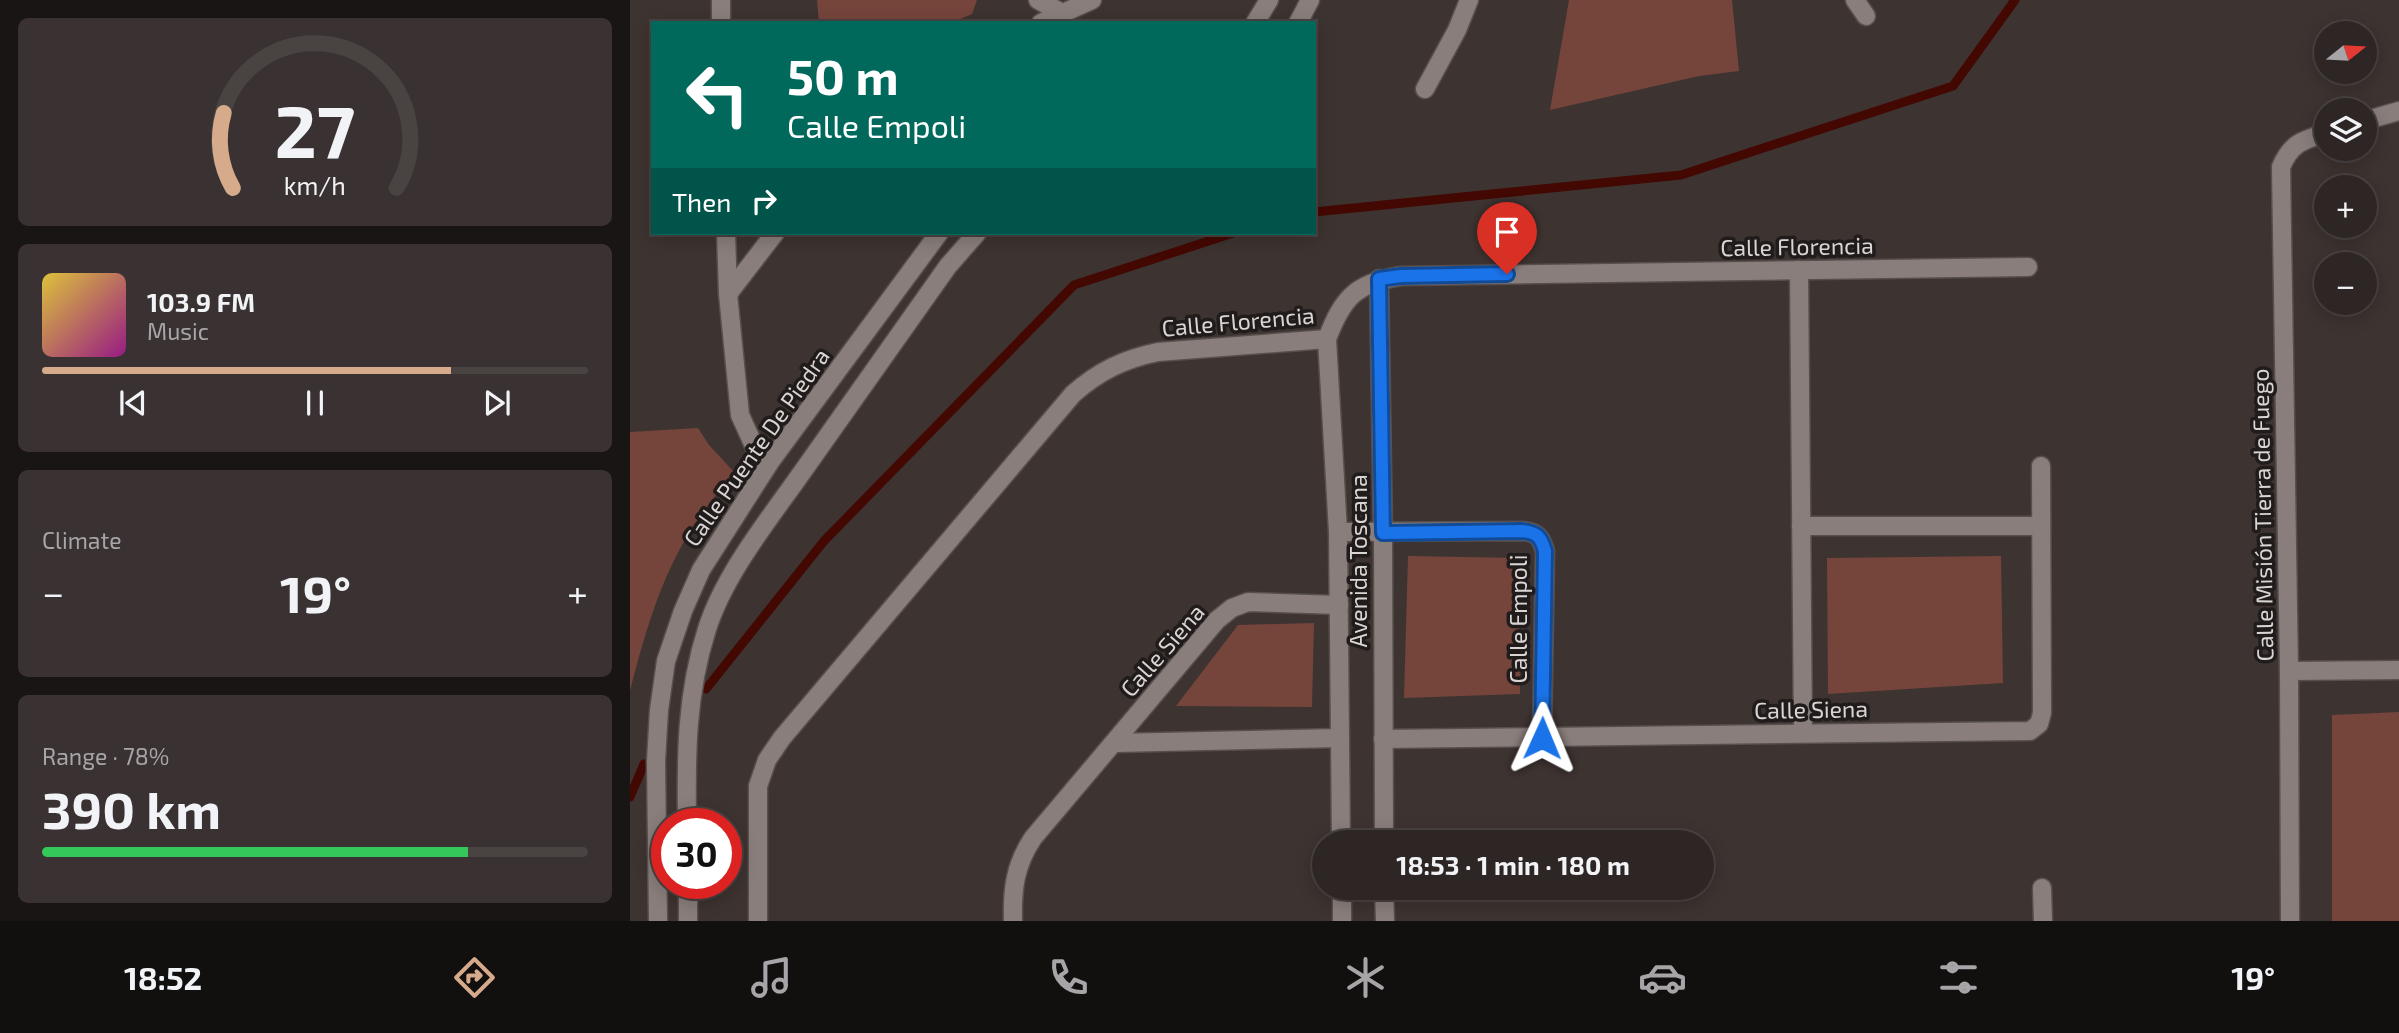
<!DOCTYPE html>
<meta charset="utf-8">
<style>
:root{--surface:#2e2625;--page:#3a3232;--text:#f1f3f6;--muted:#a7a5a7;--line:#494342;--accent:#d6ab8b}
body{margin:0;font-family:"Exo 2",sans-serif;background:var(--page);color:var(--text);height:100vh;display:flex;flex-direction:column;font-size:26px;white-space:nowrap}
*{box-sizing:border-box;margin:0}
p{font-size:23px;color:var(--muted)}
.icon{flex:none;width:38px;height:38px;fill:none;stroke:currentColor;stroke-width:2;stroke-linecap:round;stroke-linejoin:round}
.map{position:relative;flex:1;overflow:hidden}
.drawer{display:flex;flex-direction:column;gap:18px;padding:18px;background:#191514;width:630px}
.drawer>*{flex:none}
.hud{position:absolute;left:21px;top:21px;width:665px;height:214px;border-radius:0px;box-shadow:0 4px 18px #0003,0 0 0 2px var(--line);background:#00695c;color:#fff;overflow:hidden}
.needle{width:46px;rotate:72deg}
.fabs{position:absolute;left:1684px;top:21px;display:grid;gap:14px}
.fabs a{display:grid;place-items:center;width:63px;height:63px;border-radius:50%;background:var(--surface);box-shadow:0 4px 18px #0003,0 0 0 2px var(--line);font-size:35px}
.speed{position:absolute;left:21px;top:808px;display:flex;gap:14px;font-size:35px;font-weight:700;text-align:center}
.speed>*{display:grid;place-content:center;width:91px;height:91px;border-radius:50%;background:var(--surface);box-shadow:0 4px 18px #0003,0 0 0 2px var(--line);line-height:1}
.speed .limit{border:10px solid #d22;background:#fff;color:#111}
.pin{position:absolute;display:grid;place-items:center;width:60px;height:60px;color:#fff;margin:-72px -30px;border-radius:50% 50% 50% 0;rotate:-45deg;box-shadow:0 0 7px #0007}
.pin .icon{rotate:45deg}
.me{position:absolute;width:77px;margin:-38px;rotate:1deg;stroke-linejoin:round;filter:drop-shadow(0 0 5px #0008)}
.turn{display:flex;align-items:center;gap:24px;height:147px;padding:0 21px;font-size:32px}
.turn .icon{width:91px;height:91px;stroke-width:2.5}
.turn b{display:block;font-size:49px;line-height:60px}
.then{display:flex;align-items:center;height:66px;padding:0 21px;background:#0003;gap:14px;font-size:26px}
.big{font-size:52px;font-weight:700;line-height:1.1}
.drawer .card{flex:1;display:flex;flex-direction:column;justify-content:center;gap:10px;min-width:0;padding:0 24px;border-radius:10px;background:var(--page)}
.drawer .dial{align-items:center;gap:0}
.dial svg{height:182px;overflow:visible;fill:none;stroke:var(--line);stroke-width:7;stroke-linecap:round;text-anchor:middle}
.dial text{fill:var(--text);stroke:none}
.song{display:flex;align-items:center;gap:21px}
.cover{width:84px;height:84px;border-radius:10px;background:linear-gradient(135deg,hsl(50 70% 55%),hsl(310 70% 35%))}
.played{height:7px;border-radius:4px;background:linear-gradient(90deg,var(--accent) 75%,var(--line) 75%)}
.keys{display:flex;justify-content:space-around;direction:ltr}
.heat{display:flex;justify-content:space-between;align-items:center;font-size:38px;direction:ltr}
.charge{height:10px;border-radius:5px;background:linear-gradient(90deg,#34c759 78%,var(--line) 0)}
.trip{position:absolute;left:682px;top:830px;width:402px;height:70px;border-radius:35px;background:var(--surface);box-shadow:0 4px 18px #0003,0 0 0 2px var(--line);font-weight:700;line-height:70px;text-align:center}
.menu{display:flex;height:112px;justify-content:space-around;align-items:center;background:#120f0f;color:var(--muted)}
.menu .icon{width:49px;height:49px}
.menu .selected{color:var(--accent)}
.menu b{font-size:32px;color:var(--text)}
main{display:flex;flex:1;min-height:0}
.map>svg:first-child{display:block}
.green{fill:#75453b}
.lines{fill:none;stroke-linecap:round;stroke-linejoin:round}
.stream{stroke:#440802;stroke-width:9}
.minor-casing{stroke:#574f4d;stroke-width:21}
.tertiary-casing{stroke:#574f4d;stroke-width:21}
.minor{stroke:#897e7b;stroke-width:18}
.tertiary{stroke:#897e7b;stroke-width:18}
.route-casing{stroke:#114b97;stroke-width:18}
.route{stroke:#1a73e8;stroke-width:12}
.labels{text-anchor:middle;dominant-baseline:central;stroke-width:7;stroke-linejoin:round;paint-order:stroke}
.street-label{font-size:23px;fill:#dad4d2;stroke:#201c1b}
</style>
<main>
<section class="drawer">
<div class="card dial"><svg viewBox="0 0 100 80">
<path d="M14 69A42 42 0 1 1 86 69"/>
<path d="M14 69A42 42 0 0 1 10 36" stroke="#d6ab8b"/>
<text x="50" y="56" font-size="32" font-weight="700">27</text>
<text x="50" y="72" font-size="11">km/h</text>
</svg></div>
<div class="card">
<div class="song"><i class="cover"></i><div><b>103.9 FM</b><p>Music</p></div></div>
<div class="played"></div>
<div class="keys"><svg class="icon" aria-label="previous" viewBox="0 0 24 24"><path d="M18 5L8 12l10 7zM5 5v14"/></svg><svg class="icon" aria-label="pause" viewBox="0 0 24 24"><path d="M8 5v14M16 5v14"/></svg><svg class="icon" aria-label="next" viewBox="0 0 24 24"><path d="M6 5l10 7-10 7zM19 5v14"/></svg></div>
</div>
<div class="card"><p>Climate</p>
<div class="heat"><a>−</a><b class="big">19°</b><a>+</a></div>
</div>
<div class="card"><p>Range · 78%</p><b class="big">390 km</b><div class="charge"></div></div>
</section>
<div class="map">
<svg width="1769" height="921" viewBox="0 0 1769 921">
<rect width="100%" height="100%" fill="#3d3331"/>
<g class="green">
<polygon points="187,0 347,0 342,14 321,23 189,23"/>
<polygon points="939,0 1102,0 1109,71 1069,76 920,110"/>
<path d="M68 428 79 445 104 472C89 492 71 512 59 533 29 582 14 637 0 691V432Z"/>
<polygon points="778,556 889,558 890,694 774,698"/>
<polygon points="1371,556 1373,683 1198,694 1197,558"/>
<polygon points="684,623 682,707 546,706 608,625"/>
<polygon points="1769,712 1769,921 1702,921 1702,715"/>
</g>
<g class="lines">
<g class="stream">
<polyline points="684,212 1051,175 1323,86 1385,0"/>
<polyline points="76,689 194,541 444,285 603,233"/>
<polyline points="0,797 14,764"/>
</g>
<g class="minor-casing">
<g id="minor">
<polyline points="91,0 91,23"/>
<polyline points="408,0 432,13"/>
<polyline points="1225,0 1236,16"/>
<polyline points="411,23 462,0"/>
<polyline points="795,89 827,30 839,0"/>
<polyline points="1734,121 1769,111"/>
<polyline points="96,233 98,294 110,415 125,448 140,462"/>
<polyline points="1169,270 1173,733"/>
<polyline points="749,279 753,533 754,842"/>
<polyline points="98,294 145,233"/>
<polyline points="697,339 708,532 711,842"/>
<polyline points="1171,526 1411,526"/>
<path d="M708 532 892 531C907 532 911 537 915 551L912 738"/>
<polyline points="1659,671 1769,670"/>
<polyline points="753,739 1400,731 1409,724 1412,713 1411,466"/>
<polyline points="485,743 710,738"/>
<polyline points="712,887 712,921"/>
<polyline points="754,887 755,921"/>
<polyline points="1412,888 1413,921"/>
<path d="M128 921V786L137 760 152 738 443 394C469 371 494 359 528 352L697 339C713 297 726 283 771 276L1398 267"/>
<path d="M383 921C382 889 385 865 403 838L587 620 602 608 618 602 709 605"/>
<path d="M1660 921 1659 671 1651 167C1661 143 1673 140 1696 133"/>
</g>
</g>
<g class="tertiary-casing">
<g id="tertiary">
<polyline points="625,23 639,0"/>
<polyline points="668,23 680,0"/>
<path d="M57 824C56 757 56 694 77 629 95 573 140 518 173 471 222 402 270 334 318 266L347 233"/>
<polyline points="58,884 58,921"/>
<polyline points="28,921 26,761 29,710 36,661 53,611 71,570 140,462 309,233"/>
</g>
</g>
<use href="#minor" class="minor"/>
<use href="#tertiary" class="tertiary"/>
</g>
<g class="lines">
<g class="route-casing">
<path id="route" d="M877 274 771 276 749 279 753 533 892 531C907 532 911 537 915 551L912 738"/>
</g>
<use href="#route" class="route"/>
</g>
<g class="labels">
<g class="street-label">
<text transform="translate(1167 246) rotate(-1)">Calle Florencia</text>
<text transform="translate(608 321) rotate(-5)">Calle Florencia</text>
<text transform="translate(126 447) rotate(-55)">Calle Puente De Piedra</text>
<text transform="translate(1632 515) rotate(-91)">Calle Misión Tierra de Fuego</text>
<text transform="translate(728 561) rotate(-90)">Avenida Toscana</text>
<text transform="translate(888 619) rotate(-90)">Calle Empoli</text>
<text transform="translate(532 650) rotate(-49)">Calle Siena</text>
<text transform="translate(1181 709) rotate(-1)">Calle Siena</text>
</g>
</g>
</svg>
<div class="fabs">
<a><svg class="needle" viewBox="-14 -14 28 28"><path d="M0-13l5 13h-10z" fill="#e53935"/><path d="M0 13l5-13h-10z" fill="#a7a5a7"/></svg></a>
<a><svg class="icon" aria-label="layers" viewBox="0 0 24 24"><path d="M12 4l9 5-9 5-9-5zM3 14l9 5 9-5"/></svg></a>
<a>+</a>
<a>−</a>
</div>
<div class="speed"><div class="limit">30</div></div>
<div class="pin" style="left:877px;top:274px;background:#d93025"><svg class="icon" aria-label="arrive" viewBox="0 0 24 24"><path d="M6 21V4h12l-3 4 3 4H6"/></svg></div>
<svg class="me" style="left:912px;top:738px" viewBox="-20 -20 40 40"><path d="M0-17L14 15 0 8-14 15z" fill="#1a73e8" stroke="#fff" stroke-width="4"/></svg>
<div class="trip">18:53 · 1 min · 180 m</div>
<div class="hud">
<div class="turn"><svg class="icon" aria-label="left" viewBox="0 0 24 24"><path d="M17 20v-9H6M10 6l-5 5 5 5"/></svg><div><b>50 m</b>Calle Empoli</div></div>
<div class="then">Then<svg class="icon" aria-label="right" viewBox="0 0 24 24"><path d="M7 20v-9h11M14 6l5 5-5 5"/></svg></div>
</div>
</div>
</main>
<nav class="menu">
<b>18:52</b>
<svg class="icon selected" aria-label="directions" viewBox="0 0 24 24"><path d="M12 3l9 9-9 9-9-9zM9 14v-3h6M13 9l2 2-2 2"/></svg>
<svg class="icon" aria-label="music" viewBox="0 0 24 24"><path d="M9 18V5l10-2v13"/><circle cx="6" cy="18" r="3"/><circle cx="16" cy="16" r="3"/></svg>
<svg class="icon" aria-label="phone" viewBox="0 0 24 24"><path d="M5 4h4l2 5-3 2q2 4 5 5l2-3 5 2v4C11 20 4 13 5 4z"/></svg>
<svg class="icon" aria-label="climate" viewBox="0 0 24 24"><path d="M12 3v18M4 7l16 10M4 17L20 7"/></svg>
<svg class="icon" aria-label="car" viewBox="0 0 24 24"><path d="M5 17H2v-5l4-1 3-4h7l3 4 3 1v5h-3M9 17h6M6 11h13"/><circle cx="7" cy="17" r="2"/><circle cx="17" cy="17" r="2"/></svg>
<svg class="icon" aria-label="filters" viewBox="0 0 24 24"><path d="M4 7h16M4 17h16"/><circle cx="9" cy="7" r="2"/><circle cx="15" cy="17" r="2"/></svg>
<b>19°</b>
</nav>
